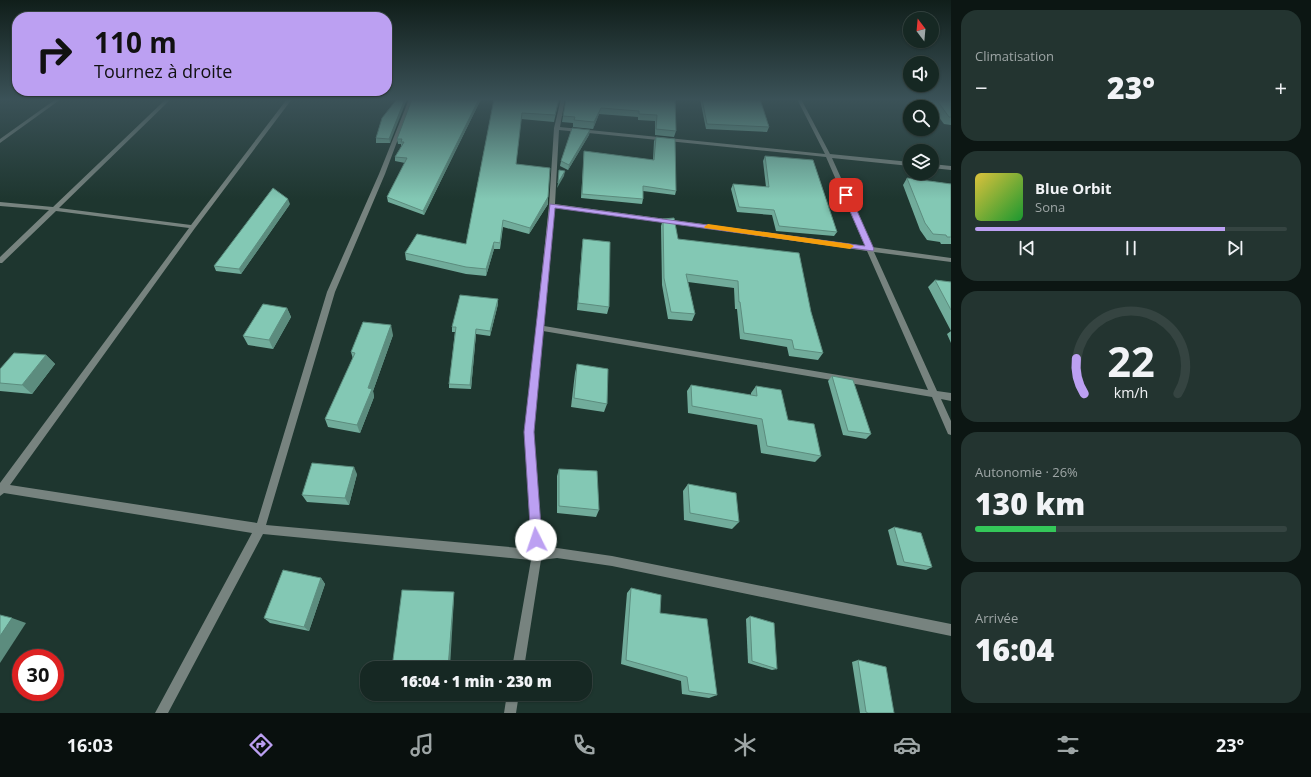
<!DOCTYPE html>
<html lang="fr">
<meta charset="utf-8">
<style>
:root{--surface:#162823;--page:#233430;--text:#f1f3f6;--muted:#9ea6a6;--line:#354441;--accent:#bca0f2}
body{margin:0;font-family:"Open Sans",sans-serif;background:var(--page);color:var(--text);height:100vh;display:flex;flex-direction:column;font-size:15px;white-space:nowrap}
*{box-sizing:border-box;margin:0}
p{font-size:13px;color:var(--muted)}
.icon{flex:none;width:22px;height:22px;fill:none;stroke:currentColor;stroke-width:2;stroke-linecap:round;stroke-linejoin:round}
.map{position:relative;flex:1;overflow:hidden}
.drawer{display:flex;flex-direction:column;gap:10px;padding:10px;background:#0c1613;width:360px}
.drawer>*{flex:none}
.guide{position:absolute;left:12px;top:12px;width:380px;height:84px;border-radius:16px;box-shadow:0 1px 3px #0004,0 0 0 1px var(--line);background:#bca0f2;color:#111;overflow:hidden}
.needle{width:26px;rotate:344deg}
.tools{position:absolute;left:903px;top:12px;display:grid;gap:8px}
.tools a{display:grid;place-items:center;width:36px;height:36px;border-radius:50%;background:var(--surface);box-shadow:0 1px 3px #0004,0 0 0 1px var(--line);font-size:20px}
.speed{position:absolute;left:12px;top:649px;display:flex;gap:8px;font-size:20px;font-weight:700;text-align:center}
.speed>*{display:grid;place-content:center;width:52px;height:52px;border-radius:50%;background:var(--surface);box-shadow:0 1px 3px #0004,0 0 0 1px var(--line);line-height:1}
.speed .limit{border:6px solid #d22;background:#fff;color:#111}
.pin{position:absolute;display:grid;place-items:center;width:34px;height:34px;color:#fff;margin:-17px;border-radius:8px;box-shadow:0 2px 6px #0006}
.me{position:absolute;width:44px;margin:-22px;rotate:356deg;stroke-linejoin:round;filter:drop-shadow(0 0 3px #0008)}
.turn{display:flex;align-items:center;gap:14px;height:84px;padding:0 16px;font-size:18px}
.turn .icon{width:52px;height:52px;stroke-width:2.5}
.turn b{display:block;font-size:28px;line-height:34px}
.big{font-size:30px;font-weight:800;line-height:1.1}
.drawer .widget{flex:1;display:flex;flex-direction:column;justify-content:center;gap:6px;min-width:0;padding:0 14px;border-radius:16px;background:var(--page)}
.drawer .dial{align-items:center;gap:0}
.dial svg{height:104px;overflow:visible;fill:none;stroke:var(--line);stroke-width:7;stroke-linecap:round;text-anchor:middle}
.dial text{fill:var(--text);stroke:none}
.song{display:flex;align-items:center;gap:12px}
.cover{width:48px;height:48px;border-radius:6px;background:linear-gradient(135deg,hsl(50 70% 55%),hsl(130 70% 35%))}
.played{height:4px;border-radius:2px;background:linear-gradient(90deg,var(--accent) 80%,var(--line) 80%)}
.keys{display:flex;justify-content:space-around;direction:ltr}
.heat{display:flex;justify-content:space-between;align-items:center;font-size:22px;direction:ltr}
.charge{height:6px;border-radius:3px;background:linear-gradient(90deg,#34c759 26%,var(--line) 0)}
.trip{position:absolute;left:360px;top:661px;width:232px;height:40px;border-radius:16px;background:var(--surface);box-shadow:0 1px 3px #0004,0 0 0 1px var(--line);font-weight:800;line-height:40px;text-align:center}
.tab-bar{display:flex;height:64px;justify-content:space-around;align-items:center;background:#09100e;color:var(--muted)}
.tab-bar .icon{width:28px;height:28px}
.tab-bar .active{color:var(--accent)}
.tab-bar b{font-size:18px;color:var(--text)}
main{display:flex;flex:1;min-height:0}
.map>svg:first-child{display:block}
.lines{fill:none;stroke-linecap:round;stroke-linejoin:round}
.minor{fill:#77837f;fill-rule:evenodd}
.wall{fill:#71ac9b}
.shaded-wall{fill:#5c8c7e}
.building{fill:#83c8b4;stroke:#5c8c7e}
.route{fill:#bca0f2;stroke:#7a689d}
.slow{fill:#f59e0b}
</style>
<main>
<div class="map">
<svg width="951" height="713" viewBox="0 0 951 713">
<rect width="100%" height="100%" fill="#1e362f"/>
<g class="lines">
<g class="minor">
<polygon points="56,99 61,99 0,143 0,139"/>
<path d="M166 99H171L59 208 191 225 287 99H292L195 228 10 485 257 523 327 292 379 174 409 99H413L385 174 335 292 266 525 531 549 525 432 549 205 554 128 561 99H565L560 127 825 154 797 99H801L830 154 910 162V166L832 158 872 247 951 258V262L874 252 937 391 951 393V401L941 399 951 421V435L948 434 932 397 543 331 533 432 542 549 557 548 612 556 951 624V636L612 566 557 558 541 560 524 668H512L531 560 263 534 168 713H155L252 533 4 493 0 496V483L189 228 56 211 2 263H0V257L49 210 0 206V202L53 207ZM559 130 826 157 865 246 555 204ZM555 207 867 251 928 390 544 326Z"/>
<polygon points="932,164 951,166 951,170 932,168"/>
<polygon points="507,694 519,694 516,713 504,713"/>
</g>
</g>
<g class="wall">
<polygon points="397,99 390,143 376,143 376,138"/>
<polygon points="481,99 424,215 388,202 387,197 405,163 395,161 395,157 401,147 401,144 398,144 397,139"/>
<polygon points="494,99 559,99 554,122 521,119 516,164 548,204 529,234 503,227 500,249 494,249 486,276 466,274 406,260 405,253 466,244"/>
<polygon points="566,99 675,99 676,131 674,137 655,135 655,121 638,120 638,117 599,114 593,129 573,127 573,123 562,122"/>
<polygon points="700,99 760,99 769,127 767,132 706,129"/>
<polygon points="926,99 951,99 951,125 944,124 932,108 932,107 931,107"/>
<polygon points="590,130 589,135 568,170 560,166 561,161"/>
<polygon points="656,137 676,191 675,195 643,191 643,199 642,204 581,198 584,151 653,160 654,141"/>
<polygon points="765,156 837,232 834,236 776,231 772,215 737,212 731,189 733,184 766,187 763,161"/>
<polygon points="907,178 951,184 951,244 941,244 940,242 927,240 920,230 903,185"/>
<polygon points="290,204 241,274 216,271 214,266"/>
<polygon points="663,219 678,239 811,312 823,353 818,360 789,356 787,347 740,339 737,309 735,309 734,288 688,282 695,314 692,321 668,319 662,285 661,226"/>
<polygon points="583,239 609,307 607,314 577,310 582,247"/>
<polygon points="935,280 951,282 951,343 947,334 951,331 928,287"/>
<polygon points="498,299 498,304 490,336 476,334 471,389 449,388 449,384 455,332 452,332 452,327"/>
<polygon points="287,308 291,317 273,349 248,345 243,336"/>
<polygon points="393,335 373,391 374,397 360,433 328,427 325,419 353,359 351,352"/>
<polygon points="46,355 55,364 32,394 0,391 0,369"/>
<polygon points="577,364 607,404 604,412 571,407 575,373"/>
<polygon points="832,376 871,434 866,439 843,435 828,381"/>
<polygon points="691,385 751,395 751,393 756,386 821,456 815,462 761,453 757,425 688,413 687,391"/>
<polygon points="559,469 599,510 596,517 557,513 557,476"/>
<polygon points="357,474 349,505 307,502 302,495"/>
<polygon points="688,484 739,522 732,529 684,520 683,491"/>
<polygon points="894,527 932,567 926,570 897,565 888,530"/>
<polygon points="321,578 325,584 309,631 270,623 264,618"/>
<polygon points="631,588 660,613 717,695 709,698 682,694 681,681 621,664 627,593"/>
<polygon points="750,616 777,669 772,670 748,663 746,619"/>
<polygon points="858,660 894,713 860,713 852,662"/>
</g>
<g class="shaded-wall">
<polygon points="405,99 407,99 390,143 389,139"/>
<polygon points="479,99 481,99 424,215 423,211"/>
<polygon points="601,108 599,114 593,129 594,122"/>
<polygon points="590,130 589,135 568,170 569,165"/>
<polygon points="565,171 564,176 557,188 558,183"/>
<polygon points="548,197 548,204 529,234 530,228"/>
<polygon points="288,199 290,204 241,274 239,269"/>
<polygon points="494,242 494,249 486,276 486,269"/>
<polygon points="498,299 498,304 490,336 490,331"/>
<polygon points="287,308 291,317 273,349 269,340"/>
<polygon points="391,325 393,335 373,391 374,397 360,433 357,425 368,388"/>
<polygon points="476,329 476,334 471,389 470,385"/>
<polygon points="46,355 55,364 32,394 22,385"/>
<polygon points="354,467 357,474 349,505 345,498"/>
<polygon points="321,578 325,584 309,631 304,627"/>
<polygon points="454,592 454,598 450,668 448,668"/>
<polygon points="12,618 26,623 0,663 0,636"/>
</g>
<g class="building">
<polygon points="397,99 405,99 389,139 376,138 382,118"/>
<polygon points="412,99 479,99 423,211 387,197 407,158 395,157 404,142 401,142 402,139 397,139"/>
<polygon points="494,99 559,99 555,115 522,113 516,164 550,168 548,197 530,228 503,220 500,243 494,242 486,269 466,267 405,253 417,234 466,244"/>
<polygon points="566,99 675,99 676,131 656,129 657,115 639,114 639,111 601,108 594,122 574,120 575,117 563,116"/>
<polygon points="702,99 760,99 769,127 707,124"/>
<polygon points="936,99 951,99 951,117 949,117"/>
<polygon points="572,128 590,130 569,165 561,161"/>
<polygon points="656,137 675,139 676,191 643,186 643,199 582,194 584,151 654,160"/>
<polygon points="765,156 813,160 837,232 779,226 774,210 739,207 733,184 769,187"/>
<polygon points="559,170 565,171 558,183"/>
<polygon points="907,178 951,184 951,237 947,237 946,235 933,234 925,223"/>
<polygon points="273,188 288,199 239,269 214,266"/>
<polygon points="674,218 678,239 799,253 811,312 823,353 794,349 792,340 744,333 740,302 739,302 738,281 686,274 695,314 671,312 664,278 663,219"/>
<polygon points="583,239 610,242 609,307 578,303"/>
<polygon points="935,280 951,282 951,310"/>
<polygon points="460,295 498,299 490,331 476,329 470,385 449,384 456,327 452,327"/>
<polygon points="263,304 287,308 269,340 243,336"/>
<polygon points="363,322 391,325 368,388 372,389 357,425 325,419 355,353 351,352"/>
<polygon points="14,353 46,355 22,385 0,383 0,369"/>
<polygon points="577,364 608,369 607,404 574,398"/>
<polygon points="832,376 853,380 871,434 848,431"/>
<polygon points="691,385 757,396 756,386 781,390 788,420 814,424 821,456 767,446 762,419 692,406"/>
<polygon points="312,463 354,467 345,498 302,495"/>
<polygon points="559,469 597,471 599,510 559,506"/>
<polygon points="688,484 736,493 739,522 690,513"/>
<polygon points="894,527 921,533 932,567 904,562"/>
<polygon points="283,570 321,578 304,627 264,618"/>
<polygon points="631,588 661,595 660,613 707,619 717,695 689,691 687,677 626,660"/>
<polygon points="402,590 454,592 448,668 392,668"/>
<polygon points="0,615 12,618 0,636"/>
<polygon points="750,616 774,623 777,669 752,661"/>
<polygon points="858,660 886,667 894,713 868,713 866,712"/>
</g>
<linearGradient id="sky" x2="0" y2="1"><stop stop-color="#101e1a"/><stop offset="0.5" stop-color="#3b5258"/><stop offset="1" stop-color="#3b5258" stop-opacity="0"/></linearGradient>
<rect width="951" height="199" fill="url(#sky)"/>
<polygon class="route" points="846,193 850,195 874,249 873,251 555,208 534,432 542,540 541,544 536,546 532,544 531,540 524,432 550,204 865,246 843,195"/>
<polygon class="slow" points="708,224 850,244 854,246 850,249 705,228 704,227"/>
</svg>
<div class="tools">
<a><svg class="needle" viewBox="-14 -14 28 28"><path d="M0-13l5 13h-10z" fill="#e53935"/><path d="M0 13l5-13h-10z" fill="#9ea6a6"/></svg></a>
<a><svg class="icon" aria-label="sound" viewBox="0 0 24 24"><path d="M4 9h4l5-4v14l-5-4H4zM17 9q2 3 0 6"/></svg></a>
<a><svg class="icon" aria-label="search" viewBox="0 0 24 24"><circle cx="10" cy="10" r="6"/><path d="M15 15l6 6"/></svg></a>
<a><svg class="icon" aria-label="layers" viewBox="0 0 24 24"><path d="M12 4l9 5-9 5-9-5zM3 14l9 5 9-5"/></svg></a>
</div>
<div class="speed"><div class="limit">30</div></div>
<div class="pin" style="left:846px;top:195px;background:#d93025"><svg class="icon" aria-label="arrive" viewBox="0 0 24 24"><path d="M6 21V4h12l-3 4 3 4H6"/></svg></div>
<svg class="me" style="left:536px;top:540px" viewBox="-20 -20 40 40"><circle r="19" fill="#fff"/><path d="M0-13L10 11 0 6-10 11z" fill="#bca0f2"/></svg>
<div class="trip">16:04 · 1 min · 230 m</div>
<div class="guide">
<div class="turn"><svg class="icon" aria-label="right" viewBox="0 0 24 24"><path d="M7 20v-9h11M14 6l5 5-5 5"/></svg><div><b>110 m</b>Tournez à droite</div></div>
</div>
</div>
<section class="drawer">
<div class="widget"><p>Climatisation</p>
<div class="heat"><a>−</a><b class="big">23°</b><a>+</a></div>
</div>
<div class="widget">
<div class="song"><i class="cover"></i><div><b>Blue Orbit</b><p>Sona</p></div></div>
<div class="played"></div>
<div class="keys"><svg class="icon" aria-label="previous" viewBox="0 0 24 24"><path d="M18 5L8 12l10 7zM5 5v14"/></svg><svg class="icon" aria-label="pause" viewBox="0 0 24 24"><path d="M8 5v14M16 5v14"/></svg><svg class="icon" aria-label="next" viewBox="0 0 24 24"><path d="M6 5l10 7-10 7zM19 5v14"/></svg></div>
</div>
<div class="widget dial"><svg viewBox="0 0 100 80">
<path d="M14 69A42 42 0 1 1 86 69"/>
<path d="M14 69A42 42 0 0 1 8 42" stroke="#bca0f2"/>
<text x="50" y="56" font-size="32" font-weight="700">22</text>
<text x="50" y="72" font-size="11">km/h</text>
</svg></div>
<div class="widget"><p>Autonomie · 26%</p><b class="big">130 km</b><div class="charge"></div></div>
<div class="widget"><p>Arrivée</p><b class="big">16:04</b></div>
</section>
</main>
<nav class="tab-bar">
<b>16:03</b>
<svg class="icon active" aria-label="directions" viewBox="0 0 24 24"><path d="M12 3l9 9-9 9-9-9zM9 14v-3h6M13 9l2 2-2 2"/></svg>
<svg class="icon" aria-label="music" viewBox="0 0 24 24"><path d="M9 18V5l10-2v13"/><circle cx="6" cy="18" r="3"/><circle cx="16" cy="16" r="3"/></svg>
<svg class="icon" aria-label="phone" viewBox="0 0 24 24"><path d="M5 4h4l2 5-3 2q2 4 5 5l2-3 5 2v4C11 20 4 13 5 4z"/></svg>
<svg class="icon" aria-label="climate" viewBox="0 0 24 24"><path d="M12 3v18M4 7l16 10M4 17L20 7"/></svg>
<svg class="icon" aria-label="car" viewBox="0 0 24 24"><path d="M5 17H2v-5l4-1 3-4h7l3 4 3 1v5h-3M9 17h6M6 11h13"/><circle cx="7" cy="17" r="2"/><circle cx="17" cy="17" r="2"/></svg>
<svg class="icon" aria-label="filters" viewBox="0 0 24 24"><path d="M4 7h16M4 17h16"/><circle cx="9" cy="7" r="2"/><circle cx="15" cy="17" r="2"/></svg>
<b>23°</b>
</nav>
